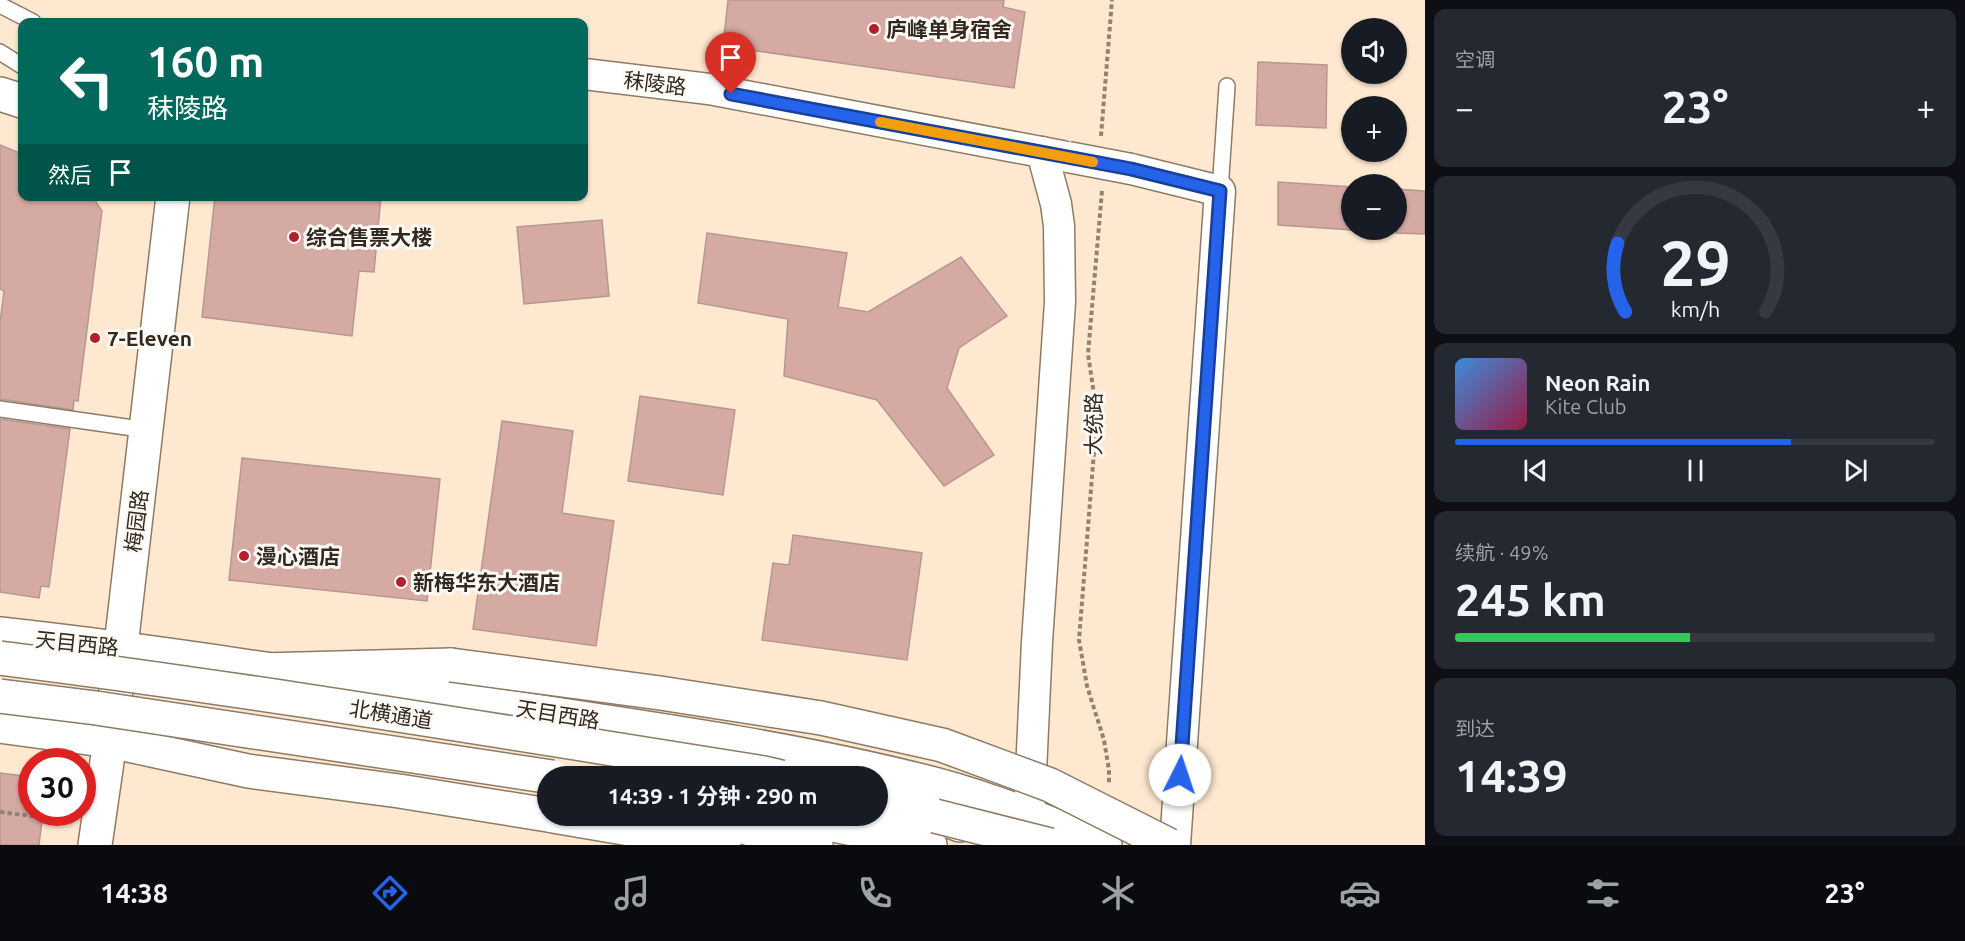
<!DOCTYPE html>
<html lang="zh">
<meta charset="utf-8">
<style>
:root{--surface:#171b24;--page:#242831;--text:#f1f3f6;--muted:#9ea1a6;--line:#363941;--accent:#2563eb}
body{margin:0;font-family:Ubuntu,"Noto Sans SC",sans-serif;background:var(--page);color:var(--text);height:100vh;display:flex;flex-direction:column;font-size:22px;white-space:nowrap}
*{box-sizing:border-box;margin:0}
p{font-size:20px;color:var(--muted)}
.icon{flex:none;width:33px;height:33px;fill:none;stroke:currentColor;stroke-width:2;stroke-linecap:round;stroke-linejoin:round}
.map{position:relative;flex:1;overflow:hidden}
.sheet{display:flex;flex-direction:column;gap:9px;padding:9px;background:#0d0f14;width:540px}
.sheet>*{flex:none}
.banner{position:absolute;left:18px;top:18px;width:570px;height:183px;border-radius:12px;box-shadow:0 2px 4px #0004;background:#00695c;color:#fff;overflow:hidden}
.tools{position:absolute;left:1341px;top:18px;display:grid;gap:12px}
.tools a{display:grid;place-items:center;width:66px;height:66px;border-radius:50%;background:var(--surface);box-shadow:0 2px 4px #0004;font-size:30px}
.speed{position:absolute;left:18px;top:748px;display:flex;gap:12px;font-size:30px;font-weight:700;text-align:center}
.speed>*{display:grid;place-content:center;width:78px;height:78px;border-radius:50%;background:var(--surface);box-shadow:0 2px 4px #0004;line-height:1}
.speed .limit{border:9px solid #d22;background:#fff;color:#111}
.pin{position:absolute;display:grid;place-items:center;width:51px;height:51px;color:#fff;margin:-62px -26px;border-radius:50% 50% 50% 0;rotate:-45deg;box-shadow:0 0 6px #0007}
.pin .icon{rotate:45deg}
.me{position:absolute;width:66px;margin:-33px;rotate:4deg;stroke-linejoin:round;filter:drop-shadow(0 0 4px #0008)}
.turn{display:flex;align-items:center;gap:21px;height:126px;padding:0 30px;font-size:27px}
.turn .icon{width:78px;height:78px;stroke-width:2.5}
.turn b{display:block;font-size:42px;line-height:51px}
.then{display:flex;align-items:center;height:57px;padding:0 30px;background:#0003;gap:12px;font-size:22px}
.big{font-size:45px;font-weight:700;line-height:1.1}
.sheet .tile{flex:1;display:flex;flex-direction:column;justify-content:center;gap:9px;min-width:0;padding:0 21px;border-radius:12px;background:var(--page)}
.sheet .dial{align-items:center;gap:0}
.dial svg{height:156px;overflow:visible;fill:none;stroke:var(--line);stroke-width:7;stroke-linecap:round;text-anchor:middle}
.dial text{fill:var(--text);stroke:none}
.song{display:flex;align-items:center;gap:18px}
.cover{width:72px;height:72px;border-radius:9px;background:linear-gradient(135deg,hsl(210 70% 55%),hsl(340 70% 35%))}
.played{height:6px;border-radius:3px;background:linear-gradient(90deg,var(--accent) 70%,var(--line) 70%)}
.keys{display:flex;justify-content:space-around;direction:ltr}
.heat{display:flex;justify-content:space-between;align-items:center;font-size:33px;direction:ltr}
.charge{height:9px;border-radius:4px;background:linear-gradient(90deg,#34c759 49%,var(--line) 0)}
.trip{position:absolute;left:537px;top:766px;width:351px;height:60px;border-radius:30px;background:var(--surface);box-shadow:0 2px 4px #0004;font-weight:700;line-height:60px;text-align:center}
.dock{display:flex;height:96px;justify-content:space-around;align-items:center;background:#090b0e;color:var(--muted)}
.dock .icon{width:42px;height:42px}
.dock .active{color:var(--accent)}
.dock b{font-size:27px;color:var(--text)}
main{display:flex;flex:1;min-height:0}
.map>svg:first-child{display:block}
.building{fill:#d5aaa2;stroke:#b79791;stroke-width:1.5}
.lines{fill:none;stroke-linecap:round;stroke-linejoin:round}
.service-casing{stroke:#8e7b65;stroke-width:18}
.minor-casing{stroke:#8e7b65;stroke-width:33}
.tertiary-casing{stroke:#8e7b65;stroke-width:36}
.primary-casing{stroke:#8e7b65;stroke-width:36}
.trunk-casing{stroke:#8e7b65;stroke-width:36}
.path{stroke:#918372;stroke-width:4;stroke-dasharray:4.5 3;stroke-linecap:butt}
.service{stroke:#fff;stroke-width:15}
.minor{stroke:#fff;stroke-width:30}
.tertiary{stroke:#fff;stroke-width:33}
.primary{stroke:#fff;stroke-width:33}
.trunk{stroke:#fff;stroke-width:33}
.minor-bridge-casing{stroke:#8e7b65;stroke-width:33;stroke-linecap:butt}
.trunk-bridge-casing{stroke:#8e7b65;stroke-width:36;stroke-linecap:butt}
.minor-bridge{stroke:#fff;stroke-width:30}
.trunk-bridge{stroke:#fff;stroke-width:33}
.route-casing{stroke:#184099;stroke-width:15}
.route{stroke:#2563eb;stroke-width:10}
.slow{stroke:#f59e0b;stroke-width:10}
.poi-dot{fill:#b2202e;stroke:#fdf9f4;stroke-width:2}
.labels{text-anchor:middle;dominant-baseline:central;stroke-width:6;stroke-linejoin:round;paint-order:stroke}
.poi-label{font-size:21px;font-weight:bold;fill:#322a20;stroke:#fdf9f4;text-anchor:start}
.street-label{font-size:21px;fill:#322a20;stroke:#fdf9f4}
</style>
<main>
<div class="map">
<svg width="1425" height="845" viewBox="0 0 1425 845">
<rect width="100%" height="100%" fill="#fee9d0"/>
<g class="building">
<polygon points="728,0 1004,0 1003,7 1025,12 1014,88 723,46"/>
<polygon points="1258,62 1327,65 1326,128 1256,125"/>
<polygon points="0,145 22,154 22,196 92,196 102,211 78,401 74,400 73,410 0,399 0,322 4,291 0,289"/>
<polygon points="1278,182 1352,187 1352,230 1278,225"/>
<polygon points="1396,189 1425,191 1425,234 1396,233"/>
<polygon points="215,196 381,196 374,272 359,271 352,336 202,317"/>
<polygon points="602,220 609,296 524,304 517,227"/>
<polygon points="707,233 847,253 838,307 868,312 961,257 1007,316 959,348 947,388 994,455 944,486 877,400 784,376 788,319 698,303"/>
<polygon points="640,396 735,410 723,495 628,481"/>
<polygon points="0,419 70,429 49,587 41,586 39,598 0,592"/>
<polygon points="502,421 573,431 562,513 614,521 596,646 473,629"/>
<polygon points="242,458 440,479 427,601 229,580"/>
<polygon points="793,535 922,553 907,660 762,640 773,563 789,565"/>
<polygon points="0,773 32,777 32,813 43,813 39,845 0,845"/>
</g>
<g class="lines">
<g class="service-casing">
<g id="service">
<polyline points="0,5 33,22"/>
<polyline points="0,52 22,66"/>
<polyline points="1220,191 1227,86"/>
<polyline points="0,409 147,430"/>
</g>
</g>
<g class="minor-casing">
<g id="minor">
<polyline points="584,74 709,89 1062,156"/>
<polyline points="1131,169 1220,191 1175,845"/>
<polyline points="1026,839 1029,816 1037,642 1060,302 1059,226 1056,204 1042,152"/>
</g>
</g>
<g class="tertiary-casing">
<g id="tertiary">
<polyline points="0,94 22,101"/>
<polyline points="95,845 110,741 173,196"/>
</g>
</g>
<g class="primary-casing">
<g id="primary">
<path d="M0 634C163 652 326 678 488 704 631 726 777 745 918 780 982 795 1043 821 1105 845"/>
<polyline points="0,726 110,741 248,771 399,791 548,815"/>
<polyline points="553,816 724,845"/>
</g>
</g>
<g class="trunk-casing">
<g id="trunk">
<polyline points="262,670 451,665"/>
<polyline points="878,801 935,816 960,825"/>
<polyline points="710,816 756,831 816,845"/>
<polyline points="790,816 930,845"/>
</g>
</g>
<g class="path">
<polyline points="1101,136 1112,0"/>
<polyline points="1102,191 1088,354 1097,414 1079,640 1087,686 1104,740 1109,770 1109,784"/>
<polyline points="0,812 56,819 57,813"/>
</g>
<use href="#service" class="service"/>
<use href="#minor" class="minor"/>
<use href="#tertiary" class="tertiary"/>
<use href="#primary" class="primary"/>
<use href="#trunk" class="trunk"/>
<g class="minor-bridge-casing">
<polyline id="minor-bridge" points="1068,157 1131,169"/>
</g>
<g class="trunk-bridge-casing">
<g id="trunk-bridge">
<path d="M0 658C255 690 510 733 764 773L781 777"/>
<polyline points="451,665 660,693 821,718 942,745 1050,785 1169,845"/>
<polyline points="0,696 96,708 552,777"/>
<polyline points="935,816 1050,845"/>
</g>
</g>
<use href="#minor-bridge" class="minor-bridge"/>
<use href="#trunk-bridge" class="trunk-bridge"/>
</g>
<g class="lines">
<g class="route-casing">
<polyline id="route" points="731,94 1131,169 1220,191 1180,775"/>
</g>
<use href="#route" class="route"/>
<polyline class="slow" points="880,122 1093,162"/>
</g>
<g class="poi-dot">
<circle cx="874" cy="29" r="6"/>
<circle cx="294" cy="237" r="6"/>
<circle cx="95" cy="338" r="6"/>
<circle cx="244" cy="556" r="6"/>
<circle cx="401" cy="582" r="6"/>
</g>
<g class="labels">
<g class="poi-label">
<text x="886" y="29">庐峰单身宿舍</text>
<text x="306" y="237">综合售票大楼</text>
<text x="107" y="338">7-Eleven</text>
<text x="256" y="556">漫心酒店</text>
<text x="413" y="582">新梅华东大酒店</text>
</g>
<g class="street-label">
<text transform="translate(655 83) rotate(7)">秣陵路</text>
<text transform="translate(1093 424) rotate(-90)">大统路</text>
<text transform="translate(136 521) rotate(-83)">梅园路</text>
<text transform="translate(77 643) rotate(6)">天目西路</text>
<text transform="translate(391 714) rotate(9)">北横通道</text>
<text transform="translate(558 714) rotate(9)">天目西路</text>
</g>
</g>
</svg>
<div class="tools">
<a><svg class="icon" aria-label="sound" viewBox="0 0 24 24"><path d="M4 9h4l5-4v14l-5-4H4zM17 9q2 3 0 6"/></svg></a>
<a>+</a>
<a>−</a>
</div>
<div class="speed"><div class="limit">30</div></div>
<div class="pin" style="left:731px;top:94px;background:#d93025"><svg class="icon" aria-label="arrive" viewBox="0 0 24 24"><path d="M6 21V4h12l-3 4 3 4H6"/></svg></div>
<svg class="me" style="left:1180px;top:775px" viewBox="-20 -20 40 40"><circle r="19" fill="#fff"/><path d="M0-13L10 11 0 6-10 11z" fill="#2563eb"/></svg>
<div class="trip">14:39 · 1 分钟 · 290 m</div>
<div class="banner">
<div class="turn"><svg class="icon" aria-label="left" viewBox="0 0 24 24"><path d="M17 20v-9H6M10 6l-5 5 5 5"/></svg><div><b>160 m</b>秣陵路</div></div>
<div class="then">然后<svg class="icon" aria-label="arrive" viewBox="0 0 24 24"><path d="M6 21V4h12l-3 4 3 4H6"/></svg></div>
</div>
</div>
<section class="sheet">
<div class="tile"><p>空调</p>
<div class="heat"><a>−</a><b class="big">23°</b><a>+</a></div>
</div>
<div class="tile dial"><svg viewBox="0 0 100 80">
<path d="M14 69A42 42 0 1 1 86 69"/>
<path d="M14 69A42 42 0 0 1 10 34" stroke="#2563eb"/>
<text x="50" y="56" font-size="32" font-weight="700">29</text>
<text x="50" y="72" font-size="11">km/h</text>
</svg></div>
<div class="tile">
<div class="song"><i class="cover"></i><div><b>Neon Rain</b><p>Kite Club</p></div></div>
<div class="played"></div>
<div class="keys"><svg class="icon" aria-label="previous" viewBox="0 0 24 24"><path d="M18 5L8 12l10 7zM5 5v14"/></svg><svg class="icon" aria-label="pause" viewBox="0 0 24 24"><path d="M8 5v14M16 5v14"/></svg><svg class="icon" aria-label="next" viewBox="0 0 24 24"><path d="M6 5l10 7-10 7zM19 5v14"/></svg></div>
</div>
<div class="tile"><p>续航 · 49%</p><b class="big">245 km</b><div class="charge"></div></div>
<div class="tile"><p>到达</p><b class="big">14:39</b></div>
</section>
</main>
<nav class="dock">
<b>14:38</b>
<svg class="icon active" aria-label="directions" viewBox="0 0 24 24"><path d="M12 3l9 9-9 9-9-9zM9 14v-3h6M13 9l2 2-2 2"/></svg>
<svg class="icon" aria-label="music" viewBox="0 0 24 24"><path d="M9 18V5l10-2v13"/><circle cx="6" cy="18" r="3"/><circle cx="16" cy="16" r="3"/></svg>
<svg class="icon" aria-label="phone" viewBox="0 0 24 24"><path d="M5 4h4l2 5-3 2q2 4 5 5l2-3 5 2v4C11 20 4 13 5 4z"/></svg>
<svg class="icon" aria-label="climate" viewBox="0 0 24 24"><path d="M12 3v18M4 7l16 10M4 17L20 7"/></svg>
<svg class="icon" aria-label="car" viewBox="0 0 24 24"><path d="M5 17H2v-5l4-1 3-4h7l3 4 3 1v5h-3M9 17h6M6 11h13"/><circle cx="7" cy="17" r="2"/><circle cx="17" cy="17" r="2"/></svg>
<svg class="icon" aria-label="filters" viewBox="0 0 24 24"><path d="M4 7h16M4 17h16"/><circle cx="9" cy="7" r="2"/><circle cx="15" cy="17" r="2"/></svg>
<b>23°</b>
</nav>
